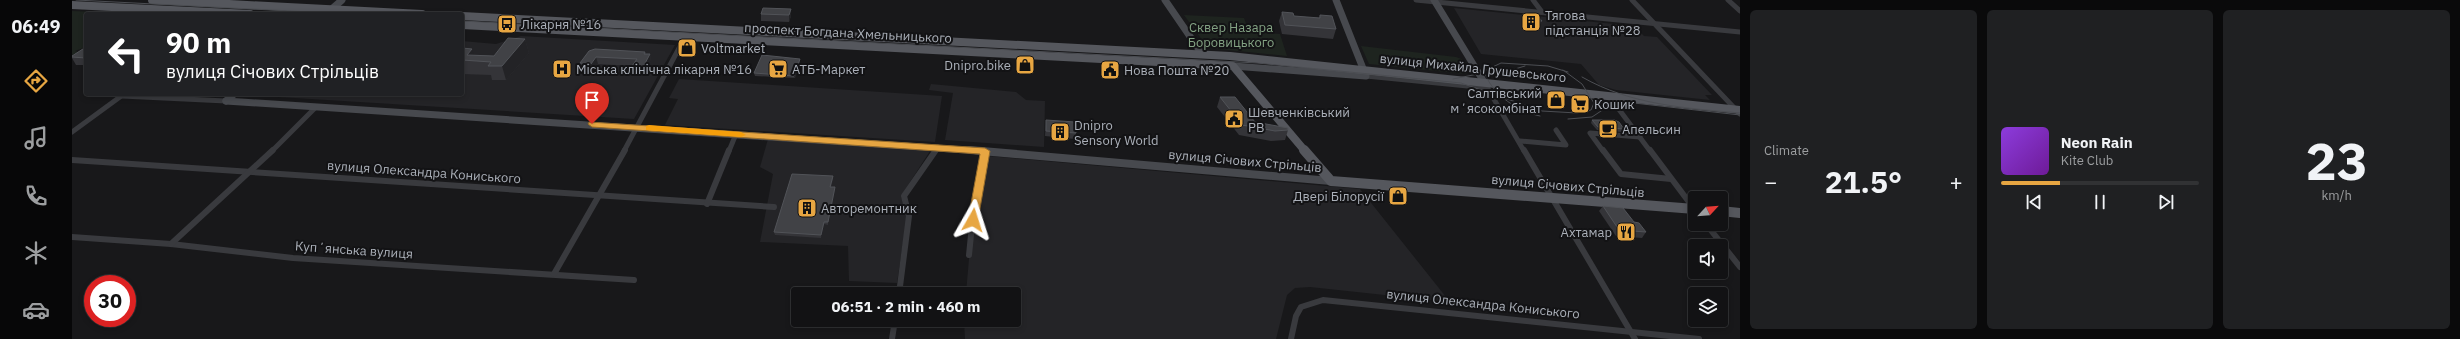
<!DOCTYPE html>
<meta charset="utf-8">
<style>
:root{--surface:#121214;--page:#1f2022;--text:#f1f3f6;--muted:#9c9ea0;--line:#313234;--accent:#e7a642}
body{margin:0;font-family:"IBM Plex Sans",sans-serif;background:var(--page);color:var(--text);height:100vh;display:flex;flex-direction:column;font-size:15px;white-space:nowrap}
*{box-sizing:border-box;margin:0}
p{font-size:13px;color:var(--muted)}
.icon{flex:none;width:22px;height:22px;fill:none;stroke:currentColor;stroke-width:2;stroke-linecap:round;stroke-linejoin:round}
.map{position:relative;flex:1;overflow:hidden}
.sheet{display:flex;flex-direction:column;gap:10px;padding:10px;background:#0a0a0b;width:720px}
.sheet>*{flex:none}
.banner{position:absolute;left:12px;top:12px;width:380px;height:84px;border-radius:4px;box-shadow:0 2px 6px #0003,0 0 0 1px var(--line);background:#202124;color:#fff;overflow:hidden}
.needle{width:26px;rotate:64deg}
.buttons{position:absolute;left:1616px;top:191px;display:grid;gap:8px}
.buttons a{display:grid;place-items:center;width:40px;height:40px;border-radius:4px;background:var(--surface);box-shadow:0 2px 6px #0003,0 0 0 1px var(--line);font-size:20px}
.speed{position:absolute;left:12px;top:275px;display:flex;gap:8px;font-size:20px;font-weight:700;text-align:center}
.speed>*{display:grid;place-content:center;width:52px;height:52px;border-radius:50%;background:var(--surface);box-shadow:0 2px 6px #0003,0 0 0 1px var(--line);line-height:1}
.speed .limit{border:6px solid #d22;background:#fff;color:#111}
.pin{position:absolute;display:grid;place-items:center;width:34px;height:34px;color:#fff;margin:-41px -17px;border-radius:50% 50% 50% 0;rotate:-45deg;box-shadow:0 0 4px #0007}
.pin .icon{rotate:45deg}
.me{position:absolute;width:44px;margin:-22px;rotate:6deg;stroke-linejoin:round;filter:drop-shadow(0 0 3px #0008)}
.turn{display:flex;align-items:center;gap:14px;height:84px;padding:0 16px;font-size:18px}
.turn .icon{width:52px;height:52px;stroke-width:2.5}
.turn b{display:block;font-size:28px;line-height:34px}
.big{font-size:30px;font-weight:700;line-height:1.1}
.sheet .widget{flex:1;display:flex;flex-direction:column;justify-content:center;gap:6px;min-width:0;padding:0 14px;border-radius:6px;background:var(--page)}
.sheet .dial{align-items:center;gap:0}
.dial b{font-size:52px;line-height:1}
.song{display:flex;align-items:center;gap:12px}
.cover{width:48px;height:48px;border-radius:6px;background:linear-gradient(135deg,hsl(270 70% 55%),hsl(280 70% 35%))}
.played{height:4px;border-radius:2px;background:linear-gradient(90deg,var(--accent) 30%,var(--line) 30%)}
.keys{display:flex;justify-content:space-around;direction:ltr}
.heat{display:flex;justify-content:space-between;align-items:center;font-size:22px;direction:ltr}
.sheet .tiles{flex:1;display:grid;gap:10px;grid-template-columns:repeat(3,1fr)}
.trip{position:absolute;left:719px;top:287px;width:230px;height:40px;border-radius:4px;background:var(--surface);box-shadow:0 2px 6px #0003,0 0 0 1px var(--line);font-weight:700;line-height:40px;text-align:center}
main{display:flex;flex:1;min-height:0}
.menu{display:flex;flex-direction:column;width:72px;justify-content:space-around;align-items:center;background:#070708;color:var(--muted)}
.menu .icon{width:28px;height:28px}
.menu .current{color:var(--accent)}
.menu b{font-size:18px;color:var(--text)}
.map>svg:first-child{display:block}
.built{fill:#242427}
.green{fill:#1e241f}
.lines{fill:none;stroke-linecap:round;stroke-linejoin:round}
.street-far1{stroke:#393a3e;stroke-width:5}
.street{stroke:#393a3e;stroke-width:6}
.secondary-far1{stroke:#47494e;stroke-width:7}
.secondary{stroke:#47494e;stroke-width:8}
.primary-far1{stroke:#55575d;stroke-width:8}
.primary{stroke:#55575d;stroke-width:10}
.tram{stroke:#4c4e53;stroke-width:1}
.wall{fill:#343438}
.shaded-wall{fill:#232326}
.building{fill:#414246;stroke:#515358}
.route{fill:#e7a642;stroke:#966c2b}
.slow{fill:#f59e0b}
.labels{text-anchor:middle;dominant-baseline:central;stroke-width:4;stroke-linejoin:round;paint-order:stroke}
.poi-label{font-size:13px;fill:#abb0b9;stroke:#131315;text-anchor:start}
.park-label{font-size:13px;fill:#83a283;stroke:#131315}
.street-label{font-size:13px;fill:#abb0b9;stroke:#131315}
</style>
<main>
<nav class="menu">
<b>06:49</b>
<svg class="icon current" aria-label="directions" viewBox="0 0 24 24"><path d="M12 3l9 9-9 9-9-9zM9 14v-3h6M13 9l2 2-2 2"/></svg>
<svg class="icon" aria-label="music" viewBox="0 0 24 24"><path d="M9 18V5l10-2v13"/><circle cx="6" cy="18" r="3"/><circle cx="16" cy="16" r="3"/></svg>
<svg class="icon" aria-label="phone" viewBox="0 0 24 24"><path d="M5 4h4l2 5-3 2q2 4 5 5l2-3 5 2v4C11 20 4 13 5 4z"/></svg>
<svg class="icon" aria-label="climate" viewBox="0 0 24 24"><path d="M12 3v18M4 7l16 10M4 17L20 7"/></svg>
<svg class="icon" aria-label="car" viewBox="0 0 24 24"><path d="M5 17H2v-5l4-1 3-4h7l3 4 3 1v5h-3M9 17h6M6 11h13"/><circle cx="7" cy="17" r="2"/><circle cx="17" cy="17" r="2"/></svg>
</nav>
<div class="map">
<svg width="1668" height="339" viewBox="0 0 1668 339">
<rect width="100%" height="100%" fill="#18181a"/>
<g class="built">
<polygon points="1382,8 1562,26 1572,36 1585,37 1640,95 1633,95 1638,100 1544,90 1527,85 1509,64 1409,54"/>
<polygon points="449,36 603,45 562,119 172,95 390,94 390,41 424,44"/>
<polygon points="607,79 870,96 863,142 593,125 606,99 597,98"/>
<polygon points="859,84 944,92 954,100 973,101 972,147 873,140 881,93 857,90"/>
<polygon points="696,139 858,151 829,196 835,216 825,283 777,281 776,246 688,242 701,174 688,167"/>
<polygon points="916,156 1288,189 1378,302 1238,287 1223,288 1215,295 1204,339 893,339 892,320 942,320 942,294 894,294 900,223"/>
</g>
<g class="green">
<polygon points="0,11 50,13 52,14 14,14 14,47 3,51 6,52 0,55"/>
<polygon points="1112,15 1172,18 1177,32 1208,34 1215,56 1136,48"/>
<polygon points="1289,46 1384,57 1392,60 1398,69 1394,74 1297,64"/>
</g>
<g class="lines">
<g class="street-far1">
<polyline points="1344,0 1668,32"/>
<polyline points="1461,0 1470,12"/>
<polyline points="1560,0 1668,114"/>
<polyline points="1656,0 1668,11"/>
<polyline points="1294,76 1416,88"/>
<polyline points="1412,82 1452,151"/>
<polyline points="50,96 154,101"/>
<polyline points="1537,96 1578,151"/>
<polyline points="0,132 52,94"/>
<polyline points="1448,141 1494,145 1484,130"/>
<polyline points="200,151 243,108"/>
<polyline points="552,151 613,37"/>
<polyline points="657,151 664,134"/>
<polyline points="863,151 866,147"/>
<polyline points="1531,151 1518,133 1568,137"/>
</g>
<g class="street">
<polyline points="1452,150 1563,339"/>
<polyline points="1531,150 1549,174 1599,179"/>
<polyline points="1578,150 1623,210"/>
<polyline points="0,160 702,207"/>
<polyline points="635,204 657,150"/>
<polyline points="1634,224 1668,267"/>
<polyline points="0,237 99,244 221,258 562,280"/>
<polyline points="99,244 201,150"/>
<polyline points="897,255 902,205 913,151"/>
<polyline points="482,274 553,150"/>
<polyline points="827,294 837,216 832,196 864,150"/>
<polyline points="820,339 823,320"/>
<polyline points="1219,339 1224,316 1229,307 1251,300 1627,339"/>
</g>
<g class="secondary-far1">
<polyline points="1093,0 1130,54"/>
<polyline points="1362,0 1412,82"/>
<polyline points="254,14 270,0"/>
<polyline points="1161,66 1294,76 1264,0"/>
<polyline points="154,101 909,151"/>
<polyline points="154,101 162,94"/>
</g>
<polyline class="secondary" points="898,150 1259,181"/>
<g class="primary-far1">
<polyline points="80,0 350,14"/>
<polyline points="0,5 178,14"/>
<polyline points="390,16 1158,56 1668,110"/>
<polyline points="390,25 1161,66 1233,151"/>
</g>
<g class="primary">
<polyline points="1232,150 1259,181 1623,209"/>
<polyline points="1649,211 1668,213"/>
</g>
<g class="tram">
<polyline points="4,0 277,14"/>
<polyline points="390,21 1185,63 1389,83 1470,111 1505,113 1519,110 1522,103 1510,84 1491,70"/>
<path d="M1411 65C1414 91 1444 111 1468 116"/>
<polyline points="1433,72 1453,66"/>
<path d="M1510 77C1559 105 1613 108 1668 113"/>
<polyline points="1381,79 1406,74 1429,63 1476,66 1496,72"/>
<polyline points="1496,119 1520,117 1538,105 1553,102 1668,115"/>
</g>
</g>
<g class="wall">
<polygon points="719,9 719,16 717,22 689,21 689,14"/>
<polygon points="1210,12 1222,16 1247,18 1248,15 1264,29 1261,39 1210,34 1207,21"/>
<polygon points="1454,13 1470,21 1467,26 1457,26 1452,18"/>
<polygon points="453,39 457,53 434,80 420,80 419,75 390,74 390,48 402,55 422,56"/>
<polygon points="14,47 14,65 4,65 0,58 0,56"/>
<polygon points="517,51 573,52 574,54 578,54 579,62 572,74 562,74 561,66 526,64 521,72 510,71 508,63"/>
<polygon points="728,59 728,61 723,78 683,76 682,73"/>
<polygon points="1148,97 1183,122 1216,130 1213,140 1199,141 1167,135 1145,107"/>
<polygon points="974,120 1004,133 1003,139 973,136"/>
<polygon points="1520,120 1552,129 1550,132 1525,130 1519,123"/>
<polygon points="761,176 761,179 759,187 763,187 763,190 756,225 752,224 749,238 703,235 702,232"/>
<polygon points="1531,206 1562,222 1574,232 1570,238 1544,236 1527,211"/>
</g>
<g class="shaded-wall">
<polygon points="719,9 719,16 717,22 717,15"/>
<polygon points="453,39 457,53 434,80 430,66"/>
<polygon points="400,49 404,61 395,55"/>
<polygon points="578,54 579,62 572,74 571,67"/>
<polygon points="524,57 526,64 521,72 519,64"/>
<polygon points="728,59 728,61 723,78 722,76"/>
<polygon points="763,187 763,190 756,225 756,222"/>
<polygon points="752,222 752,224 749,238 749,235"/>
</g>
<g class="building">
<polygon points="691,8 719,9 717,15 689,14"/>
<polygon points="1210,12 1221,13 1222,16 1248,18 1248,15 1260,16 1264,29 1213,25"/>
<polygon points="1454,13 1464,14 1470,21 1459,21"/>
<polygon points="436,38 453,39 430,66 416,66 419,62 390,60 390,48 400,49 395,55 422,56"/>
<polygon points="14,47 14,58 0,57 0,56"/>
<polygon points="523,49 573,52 572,54 578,54 571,67 560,66 565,59 524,57 519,64 508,63 517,51"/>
<polygon points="690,55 728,59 722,76 682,73"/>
<polygon points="1148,97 1163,97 1183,122 1216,128 1216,130 1203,131 1170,125"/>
<polygon points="974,120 1003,122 1004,133 974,131"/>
<polygon points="1520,120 1542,120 1547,122 1552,129 1526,127"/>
<polygon points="720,174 761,176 758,187 763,187 756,222 752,222 749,235 702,232"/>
<polygon points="1531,206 1551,208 1562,222 1567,223 1574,232 1547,230"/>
</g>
<polygon class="route" points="517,122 913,148 918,151 906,220 901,223 896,220 908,154 520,127 516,124"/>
<polygon class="slow" points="577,125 669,132 674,135 669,137 574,130 574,126"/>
<defs>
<g id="building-square" transform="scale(1)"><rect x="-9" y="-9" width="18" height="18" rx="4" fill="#e7a642" stroke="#131315"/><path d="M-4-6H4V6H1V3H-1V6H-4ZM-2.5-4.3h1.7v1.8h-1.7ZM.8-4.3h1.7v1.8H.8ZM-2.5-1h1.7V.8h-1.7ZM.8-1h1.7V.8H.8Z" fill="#111"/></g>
<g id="bus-square" transform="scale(1)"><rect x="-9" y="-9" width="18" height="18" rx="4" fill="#e7a642" stroke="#131315"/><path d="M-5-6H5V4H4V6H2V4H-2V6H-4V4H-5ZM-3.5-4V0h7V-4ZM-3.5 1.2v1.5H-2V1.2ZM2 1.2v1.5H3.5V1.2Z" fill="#111"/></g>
<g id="shop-square" transform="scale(1)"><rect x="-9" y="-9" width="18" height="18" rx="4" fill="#e7a642" stroke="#131315"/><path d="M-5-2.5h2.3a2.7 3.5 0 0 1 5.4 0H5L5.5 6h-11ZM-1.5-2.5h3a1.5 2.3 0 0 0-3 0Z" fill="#111"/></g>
<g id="hospital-square" transform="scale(1)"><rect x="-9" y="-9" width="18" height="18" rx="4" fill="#e7a642" stroke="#131315"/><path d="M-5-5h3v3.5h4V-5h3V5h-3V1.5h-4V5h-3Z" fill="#111"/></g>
<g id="supermarket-square" transform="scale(1)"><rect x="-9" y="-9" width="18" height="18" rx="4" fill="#e7a642" stroke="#131315"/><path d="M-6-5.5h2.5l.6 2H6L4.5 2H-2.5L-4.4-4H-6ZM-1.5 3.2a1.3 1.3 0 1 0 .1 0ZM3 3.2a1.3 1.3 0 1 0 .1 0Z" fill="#111"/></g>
<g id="civic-square" transform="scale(1)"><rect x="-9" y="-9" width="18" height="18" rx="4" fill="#e7a642" stroke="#131315"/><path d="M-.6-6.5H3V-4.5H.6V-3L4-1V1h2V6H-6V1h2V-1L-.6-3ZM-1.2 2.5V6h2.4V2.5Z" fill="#111"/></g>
<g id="cafe-square" transform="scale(1)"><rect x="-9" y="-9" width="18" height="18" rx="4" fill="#e7a642" stroke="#131315"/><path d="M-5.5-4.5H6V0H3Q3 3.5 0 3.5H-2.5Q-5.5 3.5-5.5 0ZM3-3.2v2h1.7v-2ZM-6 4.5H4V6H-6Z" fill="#111"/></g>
<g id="restaurant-square" transform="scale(1)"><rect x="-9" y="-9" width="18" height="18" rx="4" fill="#e7a642" stroke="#131315"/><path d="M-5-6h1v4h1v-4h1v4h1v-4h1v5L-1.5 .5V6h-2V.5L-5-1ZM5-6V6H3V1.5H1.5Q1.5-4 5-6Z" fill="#111"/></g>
</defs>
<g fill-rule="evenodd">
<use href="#building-square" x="1459" y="22"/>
<use href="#bus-square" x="435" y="24"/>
<use href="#shop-square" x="615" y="48"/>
<use href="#shop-square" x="953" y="65"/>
<use href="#hospital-square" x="490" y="69"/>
<use href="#supermarket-square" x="706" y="69"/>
<use href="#civic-square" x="1038" y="70"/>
<use href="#shop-square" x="1484" y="100"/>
<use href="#supermarket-square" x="1508" y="104"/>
<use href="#civic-square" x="1162" y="119"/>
<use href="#cafe-square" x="1536" y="129"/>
<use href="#building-square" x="988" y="132"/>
<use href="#shop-square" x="1326" y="196"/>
<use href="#building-square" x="735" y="208"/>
<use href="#restaurant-square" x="1554" y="232"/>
</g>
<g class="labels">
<g class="poi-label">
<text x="1473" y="15">Тягова<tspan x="1473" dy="15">пiдстанцiя №28</tspan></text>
<text x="449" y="24">Лікарня №16</text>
<text x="629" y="48">Voltmarket</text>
<text x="939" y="65" text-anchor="end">Dnipro.bike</text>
<text x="504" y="69">Міська клінічна лікарня №16</text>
<text x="720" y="69">АТБ-Маркет</text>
<text x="1052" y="70">Нова Пошта №20</text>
<text x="1470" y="93" text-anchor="end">Салтівський<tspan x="1470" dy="15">мʼясокомбінат</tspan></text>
<text x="1522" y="104">Кошик</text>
<text x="1176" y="112">Шевченківський<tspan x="1176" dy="15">РВ</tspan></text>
<text x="1002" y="125">Dnipro<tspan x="1002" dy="15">Sensory World</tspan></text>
<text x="1550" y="129">Апельсин</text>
<text x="1312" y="196" text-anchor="end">Двері Білорусії</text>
<text x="749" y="208">Авторемонтник</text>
<text x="1540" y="232" text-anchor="end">Ахтамар</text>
</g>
<g class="park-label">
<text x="1159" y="27">Сквер Назара<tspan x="1159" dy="15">Боровицького</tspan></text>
</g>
<g class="street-label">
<text transform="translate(776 33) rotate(3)">проспект Богдана Хмельницького</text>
<text transform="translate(1401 68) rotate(6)">вулиця Михайла Грушевського</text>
<text transform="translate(1173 161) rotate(5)">вулиця Січових Стрільців</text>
<text transform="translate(352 172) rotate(4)">вулиця Олександра Кониського</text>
<text transform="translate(1496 186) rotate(5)">вулиця Січових Стрільців</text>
<text transform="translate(282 250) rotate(4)">Купʼянська вулиця</text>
<text transform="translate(1411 304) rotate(6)">вулиця Олександра Кониського</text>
</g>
</g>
</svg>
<div class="buttons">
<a><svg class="needle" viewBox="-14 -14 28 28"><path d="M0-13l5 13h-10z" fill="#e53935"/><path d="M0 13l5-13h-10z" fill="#9c9ea0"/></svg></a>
<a><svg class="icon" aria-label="sound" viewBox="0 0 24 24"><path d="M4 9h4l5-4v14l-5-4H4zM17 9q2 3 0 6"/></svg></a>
<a><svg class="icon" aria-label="layers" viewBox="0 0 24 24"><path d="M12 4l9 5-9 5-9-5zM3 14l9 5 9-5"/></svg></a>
</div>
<div class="speed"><div class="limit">30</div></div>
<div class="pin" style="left:520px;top:124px;background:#d93025"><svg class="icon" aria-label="arrive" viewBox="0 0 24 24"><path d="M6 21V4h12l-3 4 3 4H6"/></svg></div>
<svg class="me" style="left:901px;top:220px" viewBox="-20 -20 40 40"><path d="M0-17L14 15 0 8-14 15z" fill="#e7a642" stroke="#fff" stroke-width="4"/></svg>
<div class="trip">06:51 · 2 min · 460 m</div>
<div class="banner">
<div class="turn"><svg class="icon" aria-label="left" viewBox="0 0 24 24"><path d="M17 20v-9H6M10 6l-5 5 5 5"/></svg><div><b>90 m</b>вулиця Січових Стрільців</div></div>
</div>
</div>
<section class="sheet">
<div class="tiles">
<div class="widget"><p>Climate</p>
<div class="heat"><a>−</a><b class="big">21.5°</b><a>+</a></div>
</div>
<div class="widget">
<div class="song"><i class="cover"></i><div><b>Neon Rain</b><p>Kite Club</p></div></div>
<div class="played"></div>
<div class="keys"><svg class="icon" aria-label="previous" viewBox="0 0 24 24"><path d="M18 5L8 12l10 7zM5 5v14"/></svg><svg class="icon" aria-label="pause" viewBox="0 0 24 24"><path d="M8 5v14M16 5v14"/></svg><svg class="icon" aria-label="next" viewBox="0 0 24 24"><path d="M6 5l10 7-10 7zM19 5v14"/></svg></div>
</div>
<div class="widget dial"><b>23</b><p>km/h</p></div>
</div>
</section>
</main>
